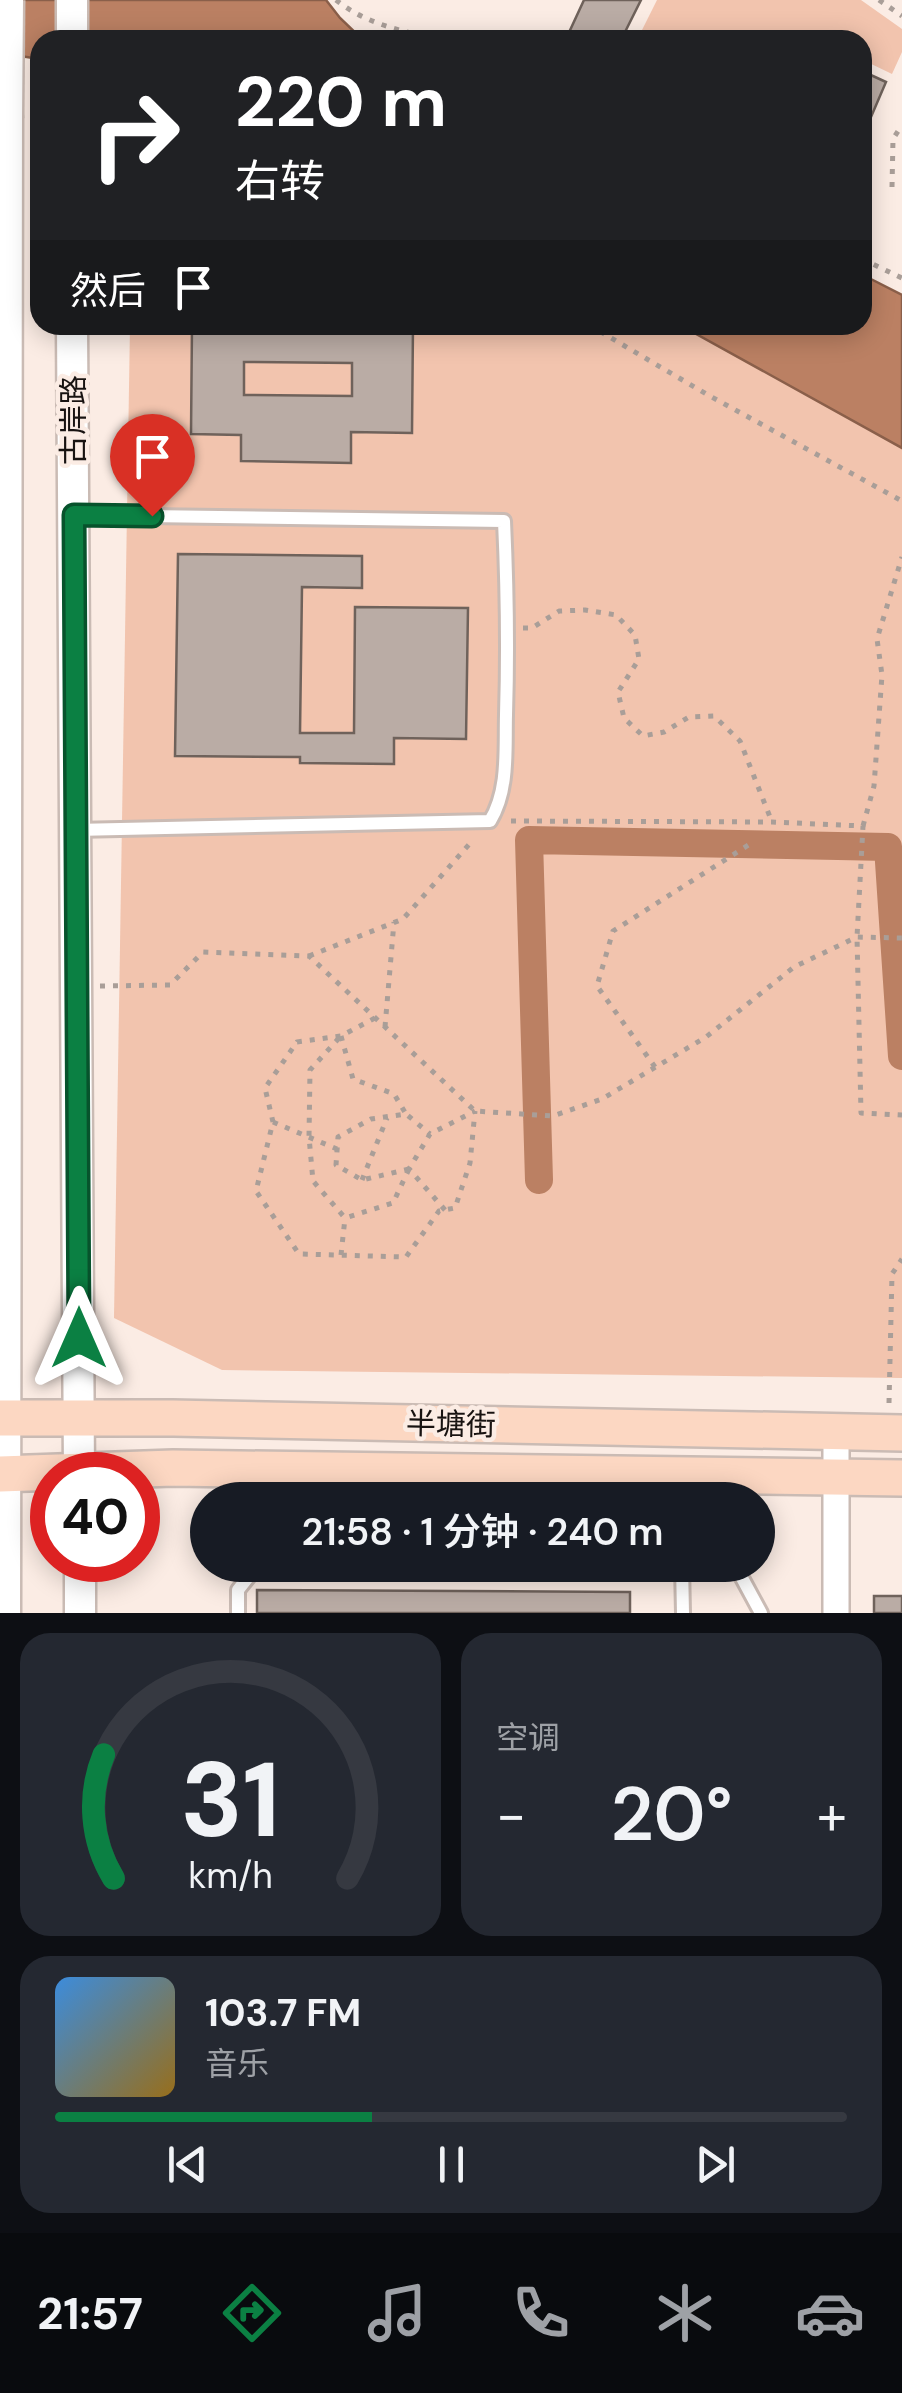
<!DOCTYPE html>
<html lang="zh">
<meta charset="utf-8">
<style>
:root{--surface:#171b24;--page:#242831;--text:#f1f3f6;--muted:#9ea1a6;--line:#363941;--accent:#0b8043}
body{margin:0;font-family:"DM Sans","Noto Sans SC",sans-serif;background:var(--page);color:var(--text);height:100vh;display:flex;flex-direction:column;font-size:38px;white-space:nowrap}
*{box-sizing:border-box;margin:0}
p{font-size:32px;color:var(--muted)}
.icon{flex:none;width:55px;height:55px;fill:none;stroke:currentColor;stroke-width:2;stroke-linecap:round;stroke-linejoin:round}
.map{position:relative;height:1613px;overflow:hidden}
.side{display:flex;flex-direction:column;gap:20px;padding:20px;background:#0d0f14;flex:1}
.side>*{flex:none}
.hud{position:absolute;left:30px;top:30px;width:842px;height:305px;border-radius:30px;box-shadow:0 5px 25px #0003;background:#202124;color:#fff;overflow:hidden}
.speed{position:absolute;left:30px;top:1452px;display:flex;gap:20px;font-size:50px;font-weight:700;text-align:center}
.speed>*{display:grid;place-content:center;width:130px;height:130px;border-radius:50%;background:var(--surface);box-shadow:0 5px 25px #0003;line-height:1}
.speed .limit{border:15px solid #d22;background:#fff;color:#111}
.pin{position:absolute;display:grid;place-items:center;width:85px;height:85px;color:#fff;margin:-102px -42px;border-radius:50% 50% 50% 0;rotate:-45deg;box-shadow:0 0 10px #0007}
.pin .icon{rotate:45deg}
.me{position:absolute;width:110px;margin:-55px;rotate:0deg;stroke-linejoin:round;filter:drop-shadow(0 0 8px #0008)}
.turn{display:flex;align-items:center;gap:35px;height:210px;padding:0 40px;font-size:45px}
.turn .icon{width:130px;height:130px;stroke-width:2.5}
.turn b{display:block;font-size:70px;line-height:85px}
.then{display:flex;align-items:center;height:95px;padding:0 40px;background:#0003;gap:20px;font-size:38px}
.big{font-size:75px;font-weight:600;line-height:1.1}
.side .widget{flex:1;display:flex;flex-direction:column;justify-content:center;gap:15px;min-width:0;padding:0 35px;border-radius:30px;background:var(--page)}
.side .dial{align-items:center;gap:0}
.dial svg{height:260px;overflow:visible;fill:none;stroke:var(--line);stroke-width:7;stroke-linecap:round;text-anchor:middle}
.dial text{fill:var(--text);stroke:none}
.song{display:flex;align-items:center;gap:30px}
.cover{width:120px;height:120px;border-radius:15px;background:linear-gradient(135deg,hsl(210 70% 55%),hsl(40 70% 35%))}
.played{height:10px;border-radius:5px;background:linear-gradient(90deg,var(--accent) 40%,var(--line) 40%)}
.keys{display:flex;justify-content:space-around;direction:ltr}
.heat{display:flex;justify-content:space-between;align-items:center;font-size:55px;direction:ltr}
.side .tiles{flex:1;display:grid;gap:20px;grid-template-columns:1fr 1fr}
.widget:last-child{grid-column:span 2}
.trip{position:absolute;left:190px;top:1482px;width:585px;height:100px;border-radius:50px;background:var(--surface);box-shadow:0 5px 25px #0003;font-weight:600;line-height:100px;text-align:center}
.menu{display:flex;height:160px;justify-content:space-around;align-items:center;background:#090b0e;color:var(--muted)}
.menu .icon{width:70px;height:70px}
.menu .selected{color:var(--accent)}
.menu b{font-size:45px;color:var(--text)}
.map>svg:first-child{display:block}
.green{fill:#f2c4ae}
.water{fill:#bb8063;stroke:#8a5f4a;stroke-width:2.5}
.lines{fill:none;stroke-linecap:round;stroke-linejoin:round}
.canal{stroke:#bb8063;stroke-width:28}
.building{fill:#baaca5;stroke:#6f625b;stroke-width:2.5;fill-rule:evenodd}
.service-casing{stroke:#cabbb4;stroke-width:18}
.minor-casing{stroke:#cabbb4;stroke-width:30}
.tertiary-casing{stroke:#cabbb4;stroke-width:35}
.secondary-casing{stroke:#cabbb4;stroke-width:40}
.path{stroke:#a99e98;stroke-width:5;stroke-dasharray:5 8;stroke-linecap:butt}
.service{stroke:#fff;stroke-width:12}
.minor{stroke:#fff;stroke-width:25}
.tertiary{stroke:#fff;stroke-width:30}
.secondary{stroke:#fcd7c2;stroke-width:35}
.tertiary-bridge-casing{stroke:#cabbb4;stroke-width:35;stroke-linecap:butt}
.tertiary-bridge{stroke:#fff;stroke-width:30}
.route-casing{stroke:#07532c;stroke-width:25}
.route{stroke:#0b8043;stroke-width:18}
.labels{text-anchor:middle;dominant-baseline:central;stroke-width:9;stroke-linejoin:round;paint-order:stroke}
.street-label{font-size:30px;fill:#181311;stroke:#fbece4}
</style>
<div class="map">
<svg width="902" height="1613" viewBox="0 0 902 1613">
<rect width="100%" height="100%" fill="#fbece4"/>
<g class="green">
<polygon points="657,0 861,0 902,29 902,52 892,74 863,60 862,40 637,40"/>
<polygon points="130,325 681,325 902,448 902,1378 222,1370 114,1318"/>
</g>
<g class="water">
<polygon points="0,0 326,0 340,18 363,40 40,40 40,59 0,53"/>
<polygon points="863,275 902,295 902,448 680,325 862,325"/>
</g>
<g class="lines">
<polyline class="canal" points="539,1180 529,840 888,847 902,1056"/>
</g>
<g class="building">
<polygon points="584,0 641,0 621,40 568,40 566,39"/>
<polygon points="862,71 886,82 862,138"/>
<path d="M192 325H413L412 433 351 432V463L241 461V435L191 434ZM244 362 352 363V396L244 395Z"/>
<polygon points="178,554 362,556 362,588 302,587 300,733 354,733 355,607 468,608 466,739 394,738 394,764 300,763 300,757 175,756"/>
<polygon points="257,1590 630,1592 630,1613 257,1613"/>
<rect x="874" y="1596" width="28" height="17"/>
</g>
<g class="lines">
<g class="service-casing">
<g id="service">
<path d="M73 515 504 521C507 586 508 650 506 715 505 750 509 790 490 821L75 830"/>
<polyline points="682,1565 683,1613"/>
<polyline points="735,1565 761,1613"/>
<polyline points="238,1613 238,1590 258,1565"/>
</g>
</g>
<g class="minor-casing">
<polyline id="minor" points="836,1613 836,1433"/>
</g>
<g class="tertiary-casing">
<g id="tertiary">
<polyline points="72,40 72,0"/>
<polyline points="72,325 79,1475"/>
<polyline points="80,1560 80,1613"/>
<polyline points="5,1613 7,118"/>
</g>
</g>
<g class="secondary-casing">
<g id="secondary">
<polyline points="0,1418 173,1418 902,1433"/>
<polyline points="0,1474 173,1468 902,1478"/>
</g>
</g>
<g class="path">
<path d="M336 0C367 25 408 33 446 40"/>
<polyline points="879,0 902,16"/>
<polyline points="892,187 893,139 902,125"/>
<polyline points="862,259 902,278"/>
<polyline points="589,325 708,395 902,501"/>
<polyline points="523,628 532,628 559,611 585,610 616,615 635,635 639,659 618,692 624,718 643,736 664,732 689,717 714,716 740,741 772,822"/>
<polyline points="511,821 772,822 863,826 857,937 861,1113 902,1115"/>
<polyline points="863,826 874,786 882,675 877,639 902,557"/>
<polyline points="309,956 403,919 473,840"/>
<polyline points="100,986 170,985 203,952 309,956 475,1111 553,1116 602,1099 706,1037 794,967 857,937 902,938"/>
<polyline points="375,1018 341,1036 297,1042 265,1088 273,1122 256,1191 299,1254 406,1257 439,1211 455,1208 470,1163 475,1111"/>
<polyline points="385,1027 394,922"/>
<polyline points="341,1036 353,1079 394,1094 406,1114"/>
<polyline points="339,1038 310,1070 309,1137 313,1181 345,1218 393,1203 409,1169"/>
<polyline points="655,1067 597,986 613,931 750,844"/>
<polyline points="273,1122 337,1149"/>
<polyline points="409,1169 362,1180 336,1165 338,1137 371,1119 406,1114 430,1134"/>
<polyline points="362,1180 387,1118"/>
<polyline points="445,1210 409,1169 430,1134 475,1111"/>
<polyline points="341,1255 345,1218"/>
<polyline points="889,1403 892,1274 902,1259"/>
</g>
<use href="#service" class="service"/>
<use href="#minor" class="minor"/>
<use href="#tertiary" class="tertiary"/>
<use href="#secondary" class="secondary"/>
<g class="tertiary-bridge-casing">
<polyline id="tertiary-bridge" points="7,118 8,0"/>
</g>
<use href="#tertiary-bridge" class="tertiary-bridge"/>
</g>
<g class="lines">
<g class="route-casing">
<polyline id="route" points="79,1338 74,515 152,516"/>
</g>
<use href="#route" class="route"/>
</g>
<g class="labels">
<g class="street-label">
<text transform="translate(73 420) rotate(-90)">古岸路</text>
<text transform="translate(451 1424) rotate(1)">半塘街</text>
</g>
</g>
</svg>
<div class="speed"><div class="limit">40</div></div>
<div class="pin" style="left:152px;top:516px;background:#d93025"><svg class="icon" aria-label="arrive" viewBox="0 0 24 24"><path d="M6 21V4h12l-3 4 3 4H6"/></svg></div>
<svg class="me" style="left:79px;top:1338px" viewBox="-20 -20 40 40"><path d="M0-17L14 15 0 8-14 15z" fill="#0b8043" stroke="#fff" stroke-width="4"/></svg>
<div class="trip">21:58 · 1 分钟 · 240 m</div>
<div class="hud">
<div class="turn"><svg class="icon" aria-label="right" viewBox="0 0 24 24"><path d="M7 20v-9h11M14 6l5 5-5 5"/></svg><div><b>220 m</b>右转</div></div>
<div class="then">然后<svg class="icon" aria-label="arrive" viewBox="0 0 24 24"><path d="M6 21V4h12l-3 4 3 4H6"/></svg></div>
</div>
</div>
<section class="side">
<div class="tiles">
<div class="widget dial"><svg viewBox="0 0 100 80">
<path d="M14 69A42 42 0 1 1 86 69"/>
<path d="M14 69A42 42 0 0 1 11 31" stroke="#0b8043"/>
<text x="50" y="56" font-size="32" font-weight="700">31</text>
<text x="50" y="72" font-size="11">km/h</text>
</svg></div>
<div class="widget"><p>空调</p>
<div class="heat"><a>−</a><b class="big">20°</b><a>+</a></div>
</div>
<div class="widget">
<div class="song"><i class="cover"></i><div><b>103.7 FM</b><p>音乐</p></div></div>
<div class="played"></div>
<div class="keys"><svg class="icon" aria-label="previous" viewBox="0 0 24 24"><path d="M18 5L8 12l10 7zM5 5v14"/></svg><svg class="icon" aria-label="pause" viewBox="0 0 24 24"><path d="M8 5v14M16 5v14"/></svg><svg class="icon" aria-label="next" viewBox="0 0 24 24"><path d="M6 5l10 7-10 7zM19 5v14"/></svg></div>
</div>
</div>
</section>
<nav class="menu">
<b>21:57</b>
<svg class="icon selected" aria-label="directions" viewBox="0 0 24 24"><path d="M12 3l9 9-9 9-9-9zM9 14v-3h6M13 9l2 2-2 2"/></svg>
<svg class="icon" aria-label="music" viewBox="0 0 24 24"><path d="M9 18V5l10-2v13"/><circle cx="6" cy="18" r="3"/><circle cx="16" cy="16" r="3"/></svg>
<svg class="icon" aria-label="phone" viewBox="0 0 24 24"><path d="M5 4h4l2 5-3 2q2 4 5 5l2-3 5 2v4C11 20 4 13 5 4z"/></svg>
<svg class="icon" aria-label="climate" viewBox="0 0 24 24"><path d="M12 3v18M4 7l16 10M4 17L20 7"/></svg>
<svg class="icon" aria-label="car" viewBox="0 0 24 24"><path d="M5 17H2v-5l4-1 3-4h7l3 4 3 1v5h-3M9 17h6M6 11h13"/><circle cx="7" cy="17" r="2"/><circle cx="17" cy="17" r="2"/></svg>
</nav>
